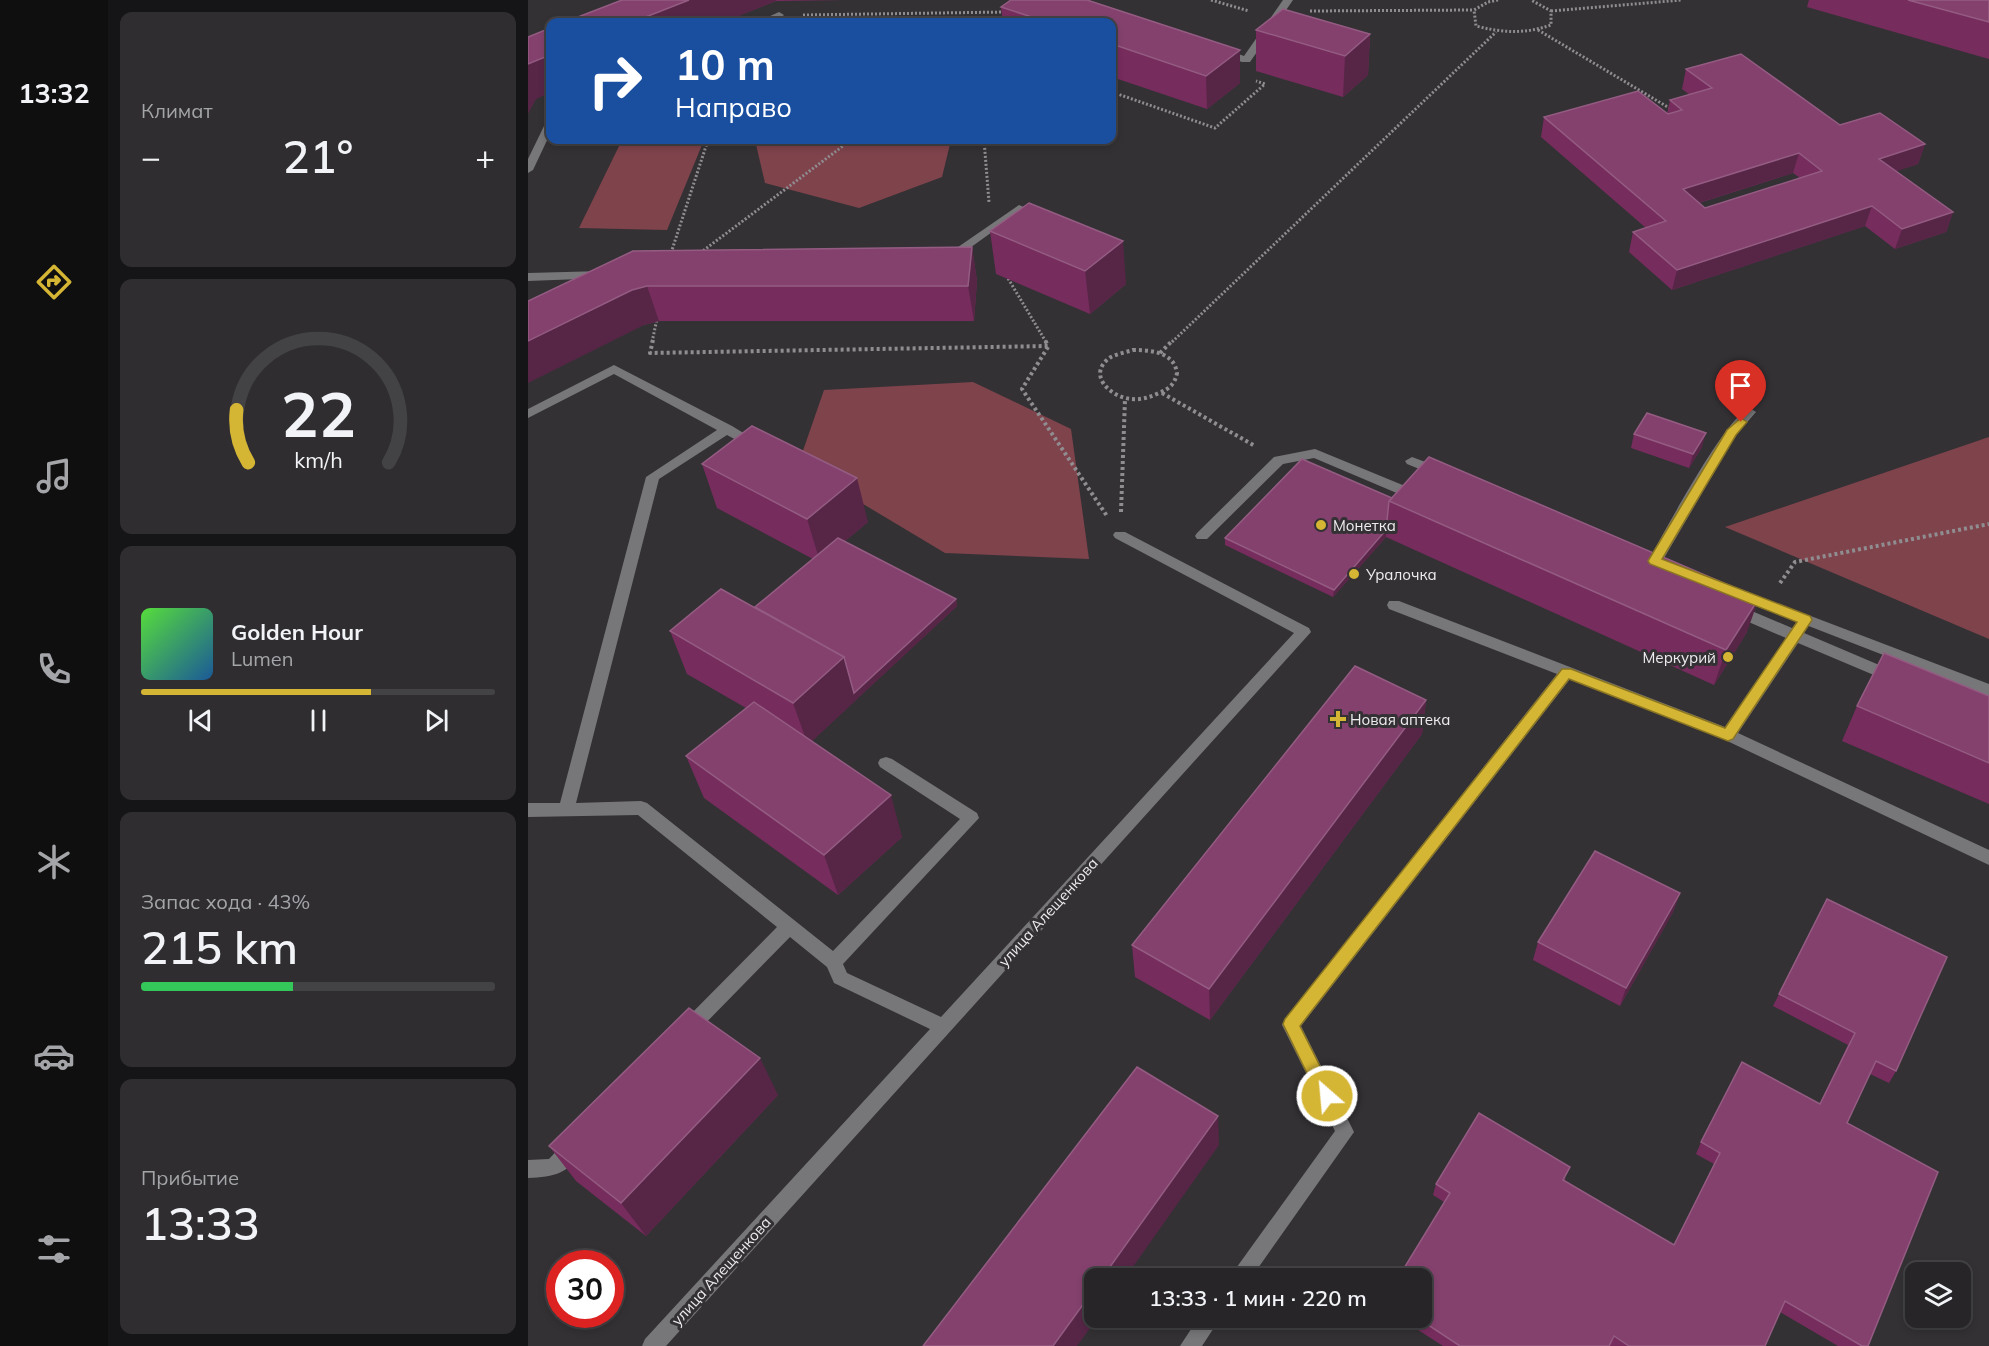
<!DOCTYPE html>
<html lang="ru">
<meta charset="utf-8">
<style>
:root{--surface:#272528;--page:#2f2d30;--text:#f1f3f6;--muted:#a4a5a8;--line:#434245;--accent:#d5b534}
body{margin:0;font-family:Mulish,sans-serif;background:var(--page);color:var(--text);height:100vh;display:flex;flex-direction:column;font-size:22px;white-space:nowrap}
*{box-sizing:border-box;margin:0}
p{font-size:20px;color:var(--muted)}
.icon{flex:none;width:33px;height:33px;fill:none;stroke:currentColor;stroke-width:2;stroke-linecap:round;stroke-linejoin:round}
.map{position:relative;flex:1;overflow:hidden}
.drawer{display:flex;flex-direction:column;gap:12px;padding:12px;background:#151416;width:420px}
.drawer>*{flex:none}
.banner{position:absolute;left:18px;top:18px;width:570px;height:126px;border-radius:12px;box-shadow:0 3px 9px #0003,0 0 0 2px var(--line);background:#1a4fa0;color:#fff;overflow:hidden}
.fabs{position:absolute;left:1377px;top:1262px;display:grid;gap:12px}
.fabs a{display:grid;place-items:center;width:66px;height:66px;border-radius:12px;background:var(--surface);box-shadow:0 3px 9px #0003,0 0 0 2px var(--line);font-size:30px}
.speed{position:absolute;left:18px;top:1250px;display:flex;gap:12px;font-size:30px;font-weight:700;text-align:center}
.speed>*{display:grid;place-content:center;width:78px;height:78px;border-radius:50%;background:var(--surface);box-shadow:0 3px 9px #0003,0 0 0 2px var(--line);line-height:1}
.speed .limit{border:9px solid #d22;background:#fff;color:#111}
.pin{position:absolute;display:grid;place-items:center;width:51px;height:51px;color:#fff;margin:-62px -26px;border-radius:50% 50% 50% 0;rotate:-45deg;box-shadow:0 0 6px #0007}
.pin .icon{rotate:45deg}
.me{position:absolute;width:66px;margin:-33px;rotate:333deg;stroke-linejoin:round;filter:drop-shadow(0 0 4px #0008)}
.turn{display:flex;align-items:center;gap:21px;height:126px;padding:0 30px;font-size:27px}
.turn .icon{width:78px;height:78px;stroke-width:2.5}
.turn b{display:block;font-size:42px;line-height:51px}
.big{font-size:45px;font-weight:600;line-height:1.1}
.drawer .widget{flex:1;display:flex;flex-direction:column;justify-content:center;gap:9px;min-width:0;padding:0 21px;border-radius:12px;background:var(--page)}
.drawer .dial{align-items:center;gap:0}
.dial svg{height:156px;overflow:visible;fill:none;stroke:var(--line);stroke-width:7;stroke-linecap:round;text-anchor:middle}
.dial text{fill:var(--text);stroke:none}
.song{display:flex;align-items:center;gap:18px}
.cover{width:72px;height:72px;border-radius:9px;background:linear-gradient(135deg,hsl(110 70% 55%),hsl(210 70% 35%))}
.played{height:6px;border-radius:3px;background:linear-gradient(90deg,var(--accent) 65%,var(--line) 65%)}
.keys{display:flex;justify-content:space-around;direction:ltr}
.heat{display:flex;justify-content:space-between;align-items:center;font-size:33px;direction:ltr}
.charge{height:9px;border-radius:4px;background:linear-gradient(90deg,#34c759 43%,var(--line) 0)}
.trip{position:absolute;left:556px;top:1268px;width:348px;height:60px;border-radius:12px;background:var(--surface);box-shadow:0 3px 9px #0003,0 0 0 2px var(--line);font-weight:600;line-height:60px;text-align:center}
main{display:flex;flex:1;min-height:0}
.dock{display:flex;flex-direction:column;width:108px;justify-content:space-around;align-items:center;background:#100f10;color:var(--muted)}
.dock .icon{width:42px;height:42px}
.dock .on{color:var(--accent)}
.dock b{font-size:27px;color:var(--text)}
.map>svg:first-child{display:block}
.green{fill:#7f434c}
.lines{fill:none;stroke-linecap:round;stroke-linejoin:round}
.path-far1{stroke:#908d91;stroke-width:3;stroke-dasharray:2 2;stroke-linecap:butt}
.path{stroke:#908d91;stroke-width:4;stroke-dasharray:3 3;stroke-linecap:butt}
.minor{fill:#777779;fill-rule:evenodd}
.wall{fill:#772c5e;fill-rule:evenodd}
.shaded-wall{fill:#572647}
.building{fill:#84416e;stroke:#945c82;stroke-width:1.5;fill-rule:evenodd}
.route{fill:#d5b534;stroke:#8a7622;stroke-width:1.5}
.poi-dot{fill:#d5b534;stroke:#343135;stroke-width:2}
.labels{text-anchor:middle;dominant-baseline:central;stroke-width:6;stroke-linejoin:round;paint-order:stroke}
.poi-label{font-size:15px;fill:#eeecef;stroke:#343135;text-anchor:start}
.street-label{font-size:15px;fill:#eeecef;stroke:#343135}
</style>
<main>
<nav class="dock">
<b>13:32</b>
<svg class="icon on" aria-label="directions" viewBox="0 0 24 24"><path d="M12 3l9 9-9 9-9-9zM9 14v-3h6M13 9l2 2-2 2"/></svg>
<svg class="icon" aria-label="music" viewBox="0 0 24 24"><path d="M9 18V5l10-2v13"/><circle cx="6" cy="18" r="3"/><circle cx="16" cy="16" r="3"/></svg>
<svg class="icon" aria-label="phone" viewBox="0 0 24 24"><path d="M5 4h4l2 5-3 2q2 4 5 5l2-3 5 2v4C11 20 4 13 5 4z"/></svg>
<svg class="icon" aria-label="climate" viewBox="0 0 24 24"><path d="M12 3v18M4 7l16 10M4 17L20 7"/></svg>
<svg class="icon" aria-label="car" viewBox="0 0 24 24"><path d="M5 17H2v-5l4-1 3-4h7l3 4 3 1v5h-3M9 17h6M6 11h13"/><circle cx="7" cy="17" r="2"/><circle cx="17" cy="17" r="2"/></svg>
<svg class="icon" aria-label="filters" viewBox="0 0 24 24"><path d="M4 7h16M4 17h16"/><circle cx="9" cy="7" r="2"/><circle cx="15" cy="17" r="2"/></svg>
</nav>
<section class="drawer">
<div class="widget"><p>Климат</p>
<div class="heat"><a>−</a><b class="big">21°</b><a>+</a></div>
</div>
<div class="widget dial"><svg viewBox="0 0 100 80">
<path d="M14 69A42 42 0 1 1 86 69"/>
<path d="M14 69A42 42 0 0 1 8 42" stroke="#d5b534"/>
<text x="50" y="56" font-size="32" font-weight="700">22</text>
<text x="50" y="72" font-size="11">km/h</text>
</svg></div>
<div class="widget">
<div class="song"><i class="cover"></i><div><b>Golden Hour</b><p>Lumen</p></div></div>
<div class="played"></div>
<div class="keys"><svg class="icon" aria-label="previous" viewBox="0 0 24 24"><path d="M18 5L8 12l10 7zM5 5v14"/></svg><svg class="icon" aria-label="pause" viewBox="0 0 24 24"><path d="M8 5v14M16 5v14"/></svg><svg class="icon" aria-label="next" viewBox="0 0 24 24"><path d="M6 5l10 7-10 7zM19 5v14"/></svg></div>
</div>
<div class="widget"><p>Запас хода · 43%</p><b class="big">215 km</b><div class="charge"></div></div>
<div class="widget"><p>Прибытие</p><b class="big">13:33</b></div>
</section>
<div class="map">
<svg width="1461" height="1346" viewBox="0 0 1461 1346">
<rect width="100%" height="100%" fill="#343135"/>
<g class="green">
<polygon points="94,140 176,140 139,230 51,228"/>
<polygon points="227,140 423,140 414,177 331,208 237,183"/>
<polygon points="445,382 543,429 561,559 417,553 270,465 296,390"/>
<polygon points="1461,437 1461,639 1197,527"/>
</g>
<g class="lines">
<g class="path-far1">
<polyline points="683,0 721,11"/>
<path d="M970 0 960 2 946 10 948 26C975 33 997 34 1023 25V11L1003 0"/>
<polyline points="782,11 946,10"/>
<polyline points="1023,11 1154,0"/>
<polyline points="275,15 478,12"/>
<polyline points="1010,30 1143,109"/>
<polyline points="584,92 687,128 737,84 728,81"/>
<polyline points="456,140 461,202"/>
<polyline points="143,253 180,140"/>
<polyline points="172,253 323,140"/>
<polyline points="478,275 518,342"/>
<polyline points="124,342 129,319"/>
<polyline points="644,342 968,32"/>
</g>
<g class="path">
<polyline points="125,340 122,353 520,346 517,340"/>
<polyline points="520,347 494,389 579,516"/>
<path d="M605 350C623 350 646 352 649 373 647 384 641 389 631 393 622 397 614 400 604 399 583 398 557 374 583 357 589 354 598 352 605 350Z"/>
<polyline points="632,353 645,340"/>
<polyline points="634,393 727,446"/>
<polyline points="593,512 597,399"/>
<polyline points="1252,583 1267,562 1461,524"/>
</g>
<g class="minor">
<polygon points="755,0 765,0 722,62 714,62 689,53 688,51 693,48 716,56"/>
<path d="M251 12 256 15C248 22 239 23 229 22Z"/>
<polygon points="22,121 22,134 5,170 0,173 0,159 17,124"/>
<polygon points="491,205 517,216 511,219 492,212 425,260 417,260 417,256"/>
<polygon points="75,271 81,275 79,278 0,281 0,273"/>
<polygon points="86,365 204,426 235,445 233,448 223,448 199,435 131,479 48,803 113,801 119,803 305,951 432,819 352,767 350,763 352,759 358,757 364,759 449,813 451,818 315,964 319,973 413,1017 766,633 587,538 585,535 587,532 597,532 781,628 783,632 138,1346 114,1346 117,1339 402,1029 306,983 299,967 262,937 164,1037 158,1039 152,1037 149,1031 152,1025 249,927 110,815 0,817 0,803 32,803 118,477 189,430 86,374 0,418 0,409"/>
<path d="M1222 408 1228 412 1208 435 1132 565H1122L1120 561C1135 535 1199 414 1222 408Z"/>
<polygon points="787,449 877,486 892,481 899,486 897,489 876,496 871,494 786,458 755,464 679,539 669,539 667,536 669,533 746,457"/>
<polygon points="884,457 916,469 918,472 911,477 879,464 877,461"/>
<polygon points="1212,589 1461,684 1461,696 1278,625 1279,628 1276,633 1370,673 1373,677 1370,681 1360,681 1270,643 1210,733 1461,850 1461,865 1195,739 1042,679 773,1026 826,1132 723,1278 701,1278 807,1131 754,1025 757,1019 1029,674 861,609 859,605 861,601 871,601 1197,727 1258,638 1202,614 1200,610 1202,606 1212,606 1264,628 1272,623 1207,598 1205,594 1207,590"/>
<path d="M45 1138 52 1141 54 1147C43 1174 26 1177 0 1178V1160L21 1159 38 1141Z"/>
<polygon points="671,1317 693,1317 674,1346 652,1346"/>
</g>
</g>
<g class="wall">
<polygon points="94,0 316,0 248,1 195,22 37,22"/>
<polygon points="483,0 559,0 712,50 712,83 679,109 584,77 584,22 475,22 473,7"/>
<polygon points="1281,0 1461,0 1461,59 1279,7"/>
<polygon points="728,30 842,34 840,75 815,97 728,71"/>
<path d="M1158 69 1312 125 1397 144 1390 164 1368 171 1425 212 1418 232 1367 249 1337 226 1144 290 1101 252 1105 232 1118 228 1013 137 1016 117 1139 114 1142 100 1162 95 1154 89ZM1265 173 1272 178 1177 208 1171 203Z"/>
<polygon points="462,231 598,284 562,314 468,274"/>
<polygon points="444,247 449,281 446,321 131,321 116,325 0,301"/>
<polygon points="1106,434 1174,447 1161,468 1103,448"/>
<polygon points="174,464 340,522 317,541 428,599 429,606 283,741 374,837 310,895 176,798 158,756 218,708 159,674 142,631 227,607 285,559 189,508"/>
<polygon points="864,498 1219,632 1186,685 858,537 805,597 697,545 697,538"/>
<polygon points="1461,696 1461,804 1314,741 1329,706"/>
<polygon points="898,700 894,734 682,1020 607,977 604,945"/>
<polygon points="1152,893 1145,912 1092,1006 1005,960 1010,942"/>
<polygon points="1299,899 1368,1071 1361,1083 1342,1074 1319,1123 1340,1346 1310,1346 1252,1312 1237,1346 915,1346 870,1317 894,1317 916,1202 905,1195 908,1184 1038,1178 1036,1181 1146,1245 1186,1164 1168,1154 1173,1142 1292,1103 1320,1045 1245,1006"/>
<polygon points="250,1095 118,1236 48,1181 21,1146"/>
</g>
<g class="shaded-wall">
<polygon points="161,0 248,0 248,1 195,22 105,22"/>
<polygon points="842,34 840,75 815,97 817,56"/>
<polygon points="712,50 712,83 679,109 678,76"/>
<polygon points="22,55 22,93 8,99 0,114 0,64"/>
<polygon points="1397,144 1390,164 1345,179 1351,159"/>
<polygon points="1271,153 1265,173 1151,209 1155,189"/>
<polygon points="1344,206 1337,226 1144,290 1149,270"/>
<polygon points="1425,212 1418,232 1367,249 1374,229"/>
<polygon points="595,241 598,284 562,314 557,271"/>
<polygon points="444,247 449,281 446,321 440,286"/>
<polygon points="119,286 131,321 116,325 0,383 0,341 104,290"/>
<polygon points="1178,433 1174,447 1161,468 1165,454"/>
<polygon points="329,478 340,522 292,562 279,519"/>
<polygon points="858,530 858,537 805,597 806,590"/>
<polygon points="1231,598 1219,632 1186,685 1198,650"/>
<polygon points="428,599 429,606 280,745 265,703 316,657"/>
<polygon points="898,700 894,734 682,1020 681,989"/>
<polygon points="363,795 374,837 310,895 296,855"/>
<polygon points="1152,893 1145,912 1092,1006 1098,988"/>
<polygon points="232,1058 250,1095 118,1236 93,1203"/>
<polygon points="690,1116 691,1145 597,1278 574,1278"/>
<polygon points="567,1288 567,1317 570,1317 549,1346 525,1346"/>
</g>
<g class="building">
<polygon points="94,0 161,0 105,22 37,22"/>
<polygon points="483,0 559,0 712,50 678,76 584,44 584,22 519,22 473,7"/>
<polygon points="1380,0 1461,0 1461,22"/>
<polygon points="755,9 842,34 817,56 728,30"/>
<polygon points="22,28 22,55 0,64 0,37"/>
<path d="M1213 54 1312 125 1352 113 1397 144 1351 159 1425 212 1374 229 1344 206 1149 270 1105 232 1138 221 1016 117 1110 91 1140 114 1154 110 1142 100 1184 88 1158 69ZM1271 153 1294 171 1177 208 1155 189Z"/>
<polygon points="501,203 595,241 557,271 462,231"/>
<polygon points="444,247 440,286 119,286 104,290 0,341 0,301 105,251"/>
<polygon points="1119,413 1178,433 1165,454 1106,434"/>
<polygon points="224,426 329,478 279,519 174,464"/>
<polygon points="901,457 1231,598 1198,650 861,501"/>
<polygon points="774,459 864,498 861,501 858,530 806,590 697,538"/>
<polygon points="310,538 428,599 326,693 316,657 227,607"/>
<polygon points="193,589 316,657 265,703 142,631"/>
<polygon points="1356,653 1461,696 1461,763 1329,706"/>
<polygon points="827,666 898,700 681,989 604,945"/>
<polygon points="226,702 363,795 296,855 158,756"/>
<polygon points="1067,851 1152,893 1098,988 1010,942"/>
<polygon points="1299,899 1419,957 1368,1071 1348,1061 1319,1123 1410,1172 1340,1346 1334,1346 1257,1301 1237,1346 1101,1346 1086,1336 1081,1346 932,1346 888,1317 894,1317 894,1278 870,1278 922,1193 908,1184 951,1113 1042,1167 1035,1180 1146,1245 1192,1153 1173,1142 1214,1062 1292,1104 1327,1033 1251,994"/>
<polygon points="161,1008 232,1058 93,1203 21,1146"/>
<polygon points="609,1067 690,1116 574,1278 567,1278 567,1288 525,1346 395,1346"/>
</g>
<polygon class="route" points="1213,418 1219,422 1208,435 1134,559 1282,616 1284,620 1282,623 1205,739 1200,741 1041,679 772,1026 807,1096 805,1102 799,1104 793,1102 755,1024 757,1019 1034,669 1043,669 1197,728 1269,622 1122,564 1120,561 1199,430"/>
<g class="poi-dot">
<circle cx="793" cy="525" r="6"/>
<circle cx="826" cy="574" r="6"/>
<circle cx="1200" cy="657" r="6"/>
<path d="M807 710h6v6h6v6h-6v6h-6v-6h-6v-6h6z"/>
</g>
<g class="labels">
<g class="poi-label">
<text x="805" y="525">Монетка</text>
<text x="838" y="574">Уралочка</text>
<text x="1188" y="657" text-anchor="end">Меркурий</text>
<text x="822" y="719">Новая аптека</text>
</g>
<g class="street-label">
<text transform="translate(520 912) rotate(-48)">улица Алещенкова</text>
<text transform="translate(193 1271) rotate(-48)">улица Алещенкова</text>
</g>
</g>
</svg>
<div class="fabs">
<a><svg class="icon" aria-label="layers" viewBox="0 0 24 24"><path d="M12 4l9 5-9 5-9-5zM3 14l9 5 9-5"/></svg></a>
</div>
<div class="speed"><div class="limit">30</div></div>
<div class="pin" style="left:1213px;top:422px;background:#d93025"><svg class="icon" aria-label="arrive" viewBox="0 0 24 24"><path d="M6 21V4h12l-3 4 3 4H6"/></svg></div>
<svg class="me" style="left:799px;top:1096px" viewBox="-20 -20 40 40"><circle r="17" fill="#d5b534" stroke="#fff" stroke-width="3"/><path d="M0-11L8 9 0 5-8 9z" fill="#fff"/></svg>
<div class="trip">13:33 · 1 мин · 220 m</div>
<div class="banner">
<div class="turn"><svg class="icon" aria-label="right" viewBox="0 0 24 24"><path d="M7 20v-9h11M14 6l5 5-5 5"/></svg><div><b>10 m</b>Направо</div></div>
</div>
</div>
</main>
